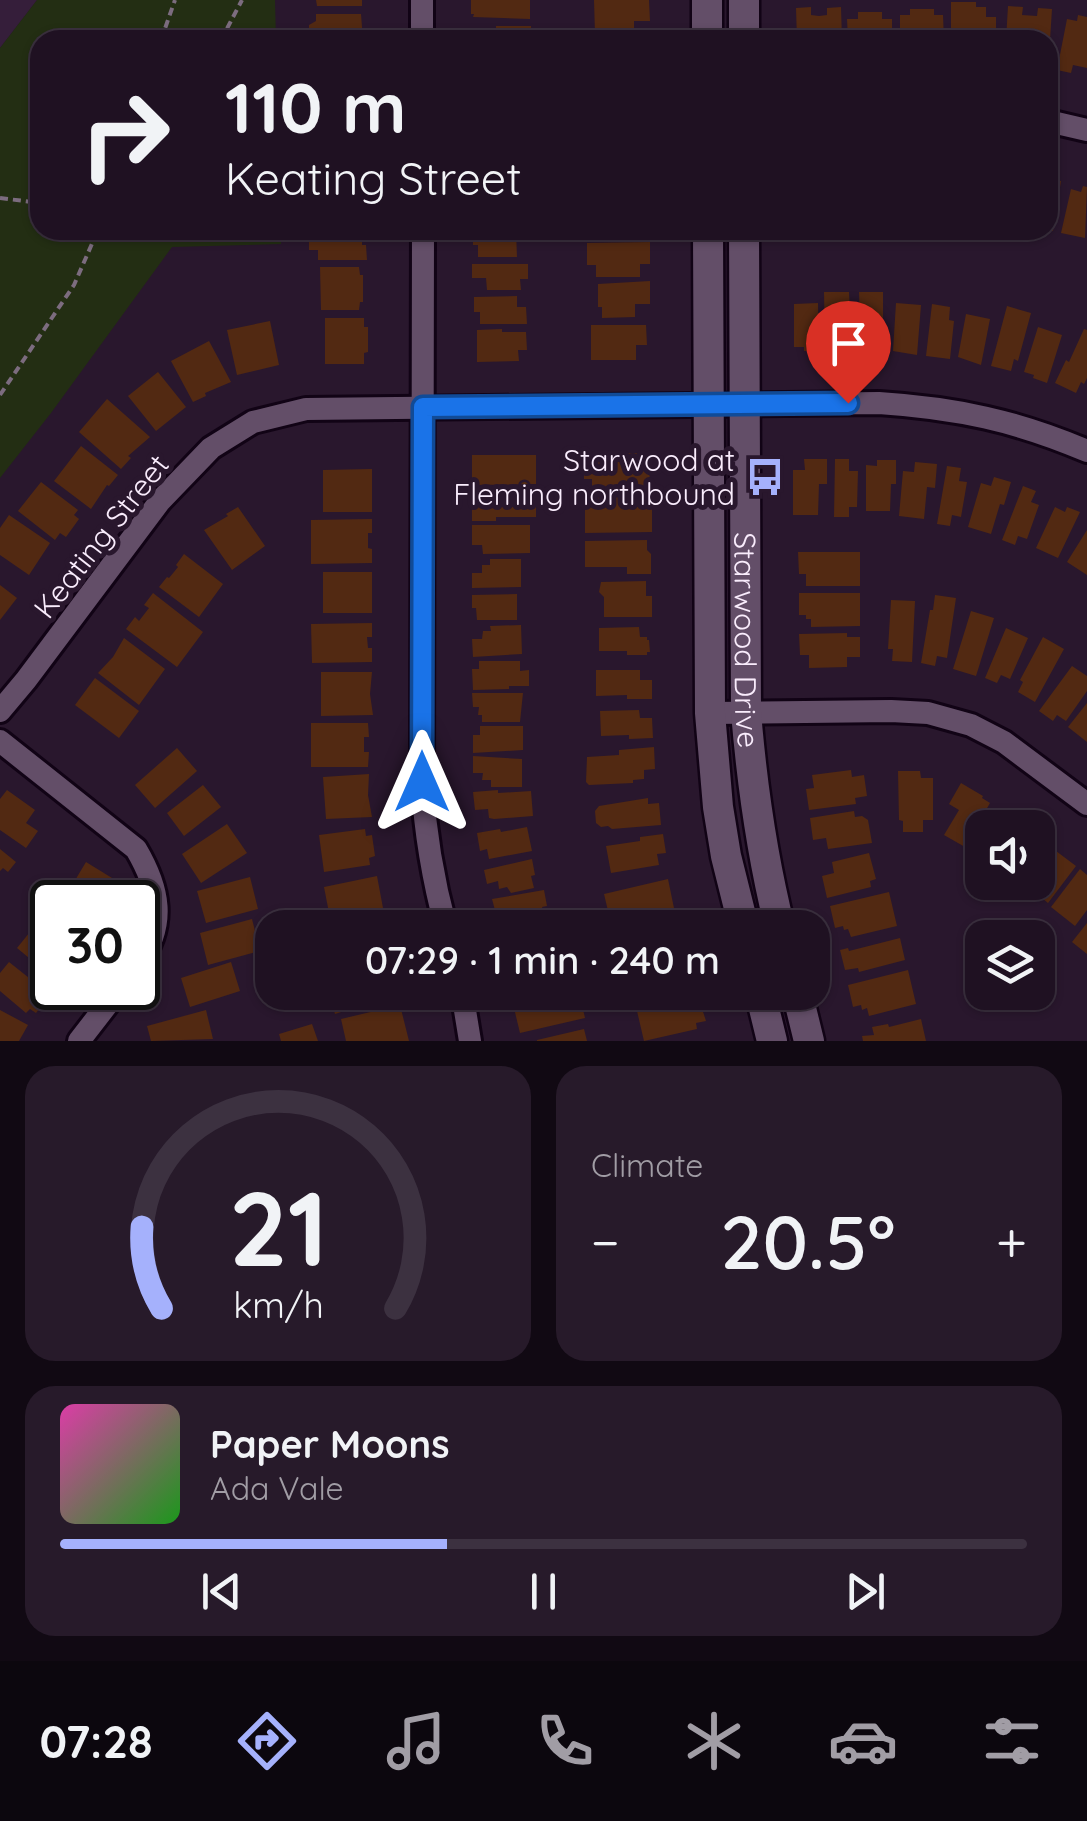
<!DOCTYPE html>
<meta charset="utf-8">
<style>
:root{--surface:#1f1122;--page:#271a2a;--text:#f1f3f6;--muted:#a19da5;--line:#3c3140;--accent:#a5b1fc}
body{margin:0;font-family:Quicksand,sans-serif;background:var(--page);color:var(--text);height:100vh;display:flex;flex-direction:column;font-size:38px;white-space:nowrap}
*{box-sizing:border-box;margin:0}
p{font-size:32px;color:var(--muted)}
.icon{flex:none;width:55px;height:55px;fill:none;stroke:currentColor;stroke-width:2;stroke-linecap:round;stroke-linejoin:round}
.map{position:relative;height:1041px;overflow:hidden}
.panel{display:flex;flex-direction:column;gap:25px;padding:25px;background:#110913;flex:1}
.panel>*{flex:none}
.banner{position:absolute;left:30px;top:30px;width:1028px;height:210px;border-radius:30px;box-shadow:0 2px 8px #0004,0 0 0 2px var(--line);background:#1f1122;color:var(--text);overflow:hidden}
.tools{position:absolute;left:965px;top:810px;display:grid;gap:20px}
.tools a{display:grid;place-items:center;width:90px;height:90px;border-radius:20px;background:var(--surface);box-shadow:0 2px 8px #0004,0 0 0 2px var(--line);font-size:50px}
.speed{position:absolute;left:30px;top:880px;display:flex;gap:20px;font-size:50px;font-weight:700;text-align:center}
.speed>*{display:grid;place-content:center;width:130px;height:130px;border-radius:50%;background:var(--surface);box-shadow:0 2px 8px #0004,0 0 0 2px var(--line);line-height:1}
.speed .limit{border:5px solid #111;border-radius:15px;background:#fff;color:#111}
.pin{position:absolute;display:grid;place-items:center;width:85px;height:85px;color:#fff;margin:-102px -42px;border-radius:50% 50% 50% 0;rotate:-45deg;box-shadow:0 0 10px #0007}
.pin .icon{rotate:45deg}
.me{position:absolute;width:110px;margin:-55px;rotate:0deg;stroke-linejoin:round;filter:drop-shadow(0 0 8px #0008)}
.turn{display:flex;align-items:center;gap:35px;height:210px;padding:0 30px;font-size:45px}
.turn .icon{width:130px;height:130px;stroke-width:2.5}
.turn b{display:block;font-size:70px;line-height:85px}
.big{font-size:75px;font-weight:600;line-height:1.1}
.panel .card{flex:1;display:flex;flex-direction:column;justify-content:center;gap:15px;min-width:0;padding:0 35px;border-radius:30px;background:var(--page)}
.panel .dial{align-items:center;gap:0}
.dial svg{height:260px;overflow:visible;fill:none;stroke:var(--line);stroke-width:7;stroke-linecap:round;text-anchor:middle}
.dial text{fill:var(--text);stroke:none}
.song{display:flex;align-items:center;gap:30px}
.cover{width:120px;height:120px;border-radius:15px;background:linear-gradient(135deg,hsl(320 70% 55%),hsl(120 70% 35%))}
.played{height:10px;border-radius:5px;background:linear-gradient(90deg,var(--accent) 40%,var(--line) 40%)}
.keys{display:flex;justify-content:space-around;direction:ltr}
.heat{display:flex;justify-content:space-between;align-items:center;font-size:55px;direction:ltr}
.panel .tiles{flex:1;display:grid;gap:25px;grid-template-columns:1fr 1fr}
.card:last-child{grid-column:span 2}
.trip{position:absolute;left:255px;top:910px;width:575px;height:100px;border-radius:30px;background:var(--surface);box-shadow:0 2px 8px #0004,0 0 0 2px var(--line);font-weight:600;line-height:100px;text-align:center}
.tabs{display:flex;height:160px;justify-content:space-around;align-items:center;background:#0c070e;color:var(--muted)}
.tabs .icon{width:70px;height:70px}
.tabs .on{color:var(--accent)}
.tabs b{font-size:45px;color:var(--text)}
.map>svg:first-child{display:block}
.built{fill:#351e3a}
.green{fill:#232e13}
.building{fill:#522912}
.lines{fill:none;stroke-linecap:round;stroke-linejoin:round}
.street-casing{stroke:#110315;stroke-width:28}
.secondary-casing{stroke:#110315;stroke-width:35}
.path{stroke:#7c6c7f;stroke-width:4;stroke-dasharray:8 5;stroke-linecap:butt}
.street{stroke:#634e68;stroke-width:22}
.secondary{stroke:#634e68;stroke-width:30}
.route-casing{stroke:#114b97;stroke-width:25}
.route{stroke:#1a73e8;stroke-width:18}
.labels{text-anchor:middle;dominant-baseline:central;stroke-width:10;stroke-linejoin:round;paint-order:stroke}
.poi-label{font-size:30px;fill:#f9ecfc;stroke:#29172d;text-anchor:end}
.street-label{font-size:30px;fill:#f9ecfc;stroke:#29172d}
</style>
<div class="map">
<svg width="1087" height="1041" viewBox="0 0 1087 1041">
<rect width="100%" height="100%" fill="#29172d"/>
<polygon class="built" points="0,0 37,0 0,48"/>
<polygon class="green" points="37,0 275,0 276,40 40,40 40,230 281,230 281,244 172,247 51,413 0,478 0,48"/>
<g class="building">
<polygon points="316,0 362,0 362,6 317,6"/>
<polygon points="471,0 530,0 530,19 473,17 474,14 471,14"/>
<polygon points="594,0 649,0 650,21 634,21 634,34 595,34"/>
<polygon points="951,2 976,2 976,7 986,7 986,17 996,17 996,40 951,40"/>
<polygon points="1008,6 1023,7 1022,15 1037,16 1038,8 1052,9 1050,40 1006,40"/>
<polygon points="811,7 811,15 819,16 827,15 827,8 841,7 842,40 797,40 796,8"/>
<polygon points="910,9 934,9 934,15 943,15 944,40 900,40 900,15 910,15"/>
<polygon points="858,12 882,12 882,19 892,19 892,40 848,40 847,19 858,19"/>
<polygon points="316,14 361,14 363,40 309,40 309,25 316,21"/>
<polygon points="1078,15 1087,17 1087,68 1073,65 1071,73 1057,70 1067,19 1077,21"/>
<polygon points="496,26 531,26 531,40 476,40 476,31 496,31"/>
<polygon points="1048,179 1061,181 1053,231 1048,231"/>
<polygon points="1083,186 1087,187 1085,238 1061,233 1071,189 1081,192"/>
<polygon points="309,230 362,230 362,245 366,245 367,260 318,260 318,250 309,250"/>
<polygon points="473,230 516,230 517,257 478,257 478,245 473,245"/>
<rect x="593" y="230" width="43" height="6"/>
<rect x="794" y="230" width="26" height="9"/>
<polygon points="650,242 650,264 640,264 640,277 596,277 596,265 587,265 587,243"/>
<polygon points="472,264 528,264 528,279 520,279 521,290 487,290 486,278 472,278"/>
<polygon points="320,267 359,267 360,275 363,275 363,302 360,302 359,310 321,310"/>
<polygon points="650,281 650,304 635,304 635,317 602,318 602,307 598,307 598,284"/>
<polygon points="824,292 849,292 852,351 849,351 849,354 836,354 835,347 825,347"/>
<polygon points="859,292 883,292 883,353 861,353"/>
<polygon points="517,296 517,307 526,307 527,324 480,324 480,312 474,312 474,297"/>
<polygon points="818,303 819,351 804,351 804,347 794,347 794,304"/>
<polygon points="896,303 921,305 917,355 893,351"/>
<polygon points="932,304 950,307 949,320 954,321 950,359 926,356"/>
<polygon points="1007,306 1031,313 1018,361 1014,359 1011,371 991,366"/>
<polygon points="966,314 990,319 981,365 958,357"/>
<polygon points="325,318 364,318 364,327 368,327 368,352 364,353 364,364 325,364"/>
<polygon points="270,321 279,365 237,375 227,330"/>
<polygon points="591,325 646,325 647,345 636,345 636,360 591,360"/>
<polygon points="1038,327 1062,335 1047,383 1033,378 1034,375 1024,372"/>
<polygon points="502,329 502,332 526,332 527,350 518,350 519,361 477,362 477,330"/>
<polygon points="1084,329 1087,330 1087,378 1084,384 1081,382 1076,393 1055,383 1066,360 1069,362"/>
<polygon points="209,341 231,382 205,393 206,396 193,402 171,361"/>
<polygon points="158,372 186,407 156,431 128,396"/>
<polygon points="107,399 150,437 128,456 131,458 121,469 79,432"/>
<polygon points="81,446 118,475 109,486 107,485 91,509 54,481"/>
<polygon points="649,453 650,491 592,492 592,479 584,479 584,454"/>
<polygon points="472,455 536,455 536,484 472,485"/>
<polygon points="804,459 827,459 827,484 819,484 818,515 793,515 793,470 805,470"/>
<polygon points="835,459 849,459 849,471 858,471 857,507 849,507 849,517 834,517"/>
<polygon points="877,460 896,460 896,484 891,484 890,511 866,511 866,465 877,466"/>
<polygon points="915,462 937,464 935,488 927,487 924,519 899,516 903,471 914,472"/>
<polygon points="947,466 961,468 959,481 967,482 961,517 952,515 950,526 937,524"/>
<polygon points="372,469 372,512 323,512 323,470"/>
<polygon points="994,477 1011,482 1004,505 1000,504 991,534 968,527 981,483 991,486"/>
<polygon points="41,482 78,510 74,515 79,519 66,537 60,533 55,540 18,511"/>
<polygon points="1023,486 1036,491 1031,502 1039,505 1027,539 1018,536 1015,545 1002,540"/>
<polygon points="481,491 524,491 524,498 536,498 536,517 496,517 496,521 472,521 472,503 476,503 476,496 481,496"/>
<polygon points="652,497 652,532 585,533 585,498"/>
<polygon points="238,507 265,546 232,570 204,530 228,516 226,514"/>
<polygon points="1055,507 1065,512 1067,507 1080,512 1058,558 1036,548"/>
<polygon points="9,515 50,543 29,575 0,555 0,528"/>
<polygon points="372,519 372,533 368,533 368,548 372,549 372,563 311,564 311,520"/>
<polygon points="472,525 530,525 530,553 483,554 482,545 472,545"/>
<polygon points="1087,530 1087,575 1067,562"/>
<polygon points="647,540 647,550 651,554 651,574 627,574 627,567 585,567 585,541"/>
<polygon points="798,552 860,552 860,586 806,586 806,574 799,574"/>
<polygon points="184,554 223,584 199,617 159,587 167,577 169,578 174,572 178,567 176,565"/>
<polygon points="490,559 521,559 521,587 472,588 472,573 482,573 482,565 490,565"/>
<rect x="323" y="572" width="49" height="41"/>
<polygon points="646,581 646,596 652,596 652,617 604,617 604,597 599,592 601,582"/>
<polygon points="0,585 17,598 0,620"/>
<polygon points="153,593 203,632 177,667 126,629 135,617 139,621 149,608 144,605"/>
<polygon points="799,593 860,593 860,626 811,627 811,619 806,619 806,615 799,615"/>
<polygon points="517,594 517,620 477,620 476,608 472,608 472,595"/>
<polygon points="935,595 956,598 947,658 937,656 935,666 921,663 930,610 933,610"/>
<polygon points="891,600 915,601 912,662 892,661 893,649 888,649"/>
<polygon points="971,611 994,618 976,676 953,669"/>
<polygon points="372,623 372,637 367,637 368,648 372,648 372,662 312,663 311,624"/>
<polygon points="521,625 522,654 473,657 472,639 482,639 483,631 491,631 490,626"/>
<polygon points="639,627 640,637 647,637 647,640 649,640 650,652 647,652 647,655 627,655 627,651 599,651 599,628"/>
<polygon points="1006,628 1028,638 1010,679 1001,675 997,683 985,678"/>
<polygon points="847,633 847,637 860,637 860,657 847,657 847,667 809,668 809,655 800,655 799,634"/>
<polygon points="1043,637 1064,649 1035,702 1018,692 1023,682 1020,680"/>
<polygon points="124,638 165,669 139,705 98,673 113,657"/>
<polygon points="479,661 520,661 520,671 529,670 529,686 509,686 509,689 473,690 472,669 479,669"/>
<polygon points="1072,666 1087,676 1087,691 1066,721 1057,715 1053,721 1039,711"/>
<polygon points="596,670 640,670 640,680 652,680 652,699 627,699 627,695 596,696"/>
<polygon points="321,672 372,672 370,694 373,715 321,716"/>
<polygon points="95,678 139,711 119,738 75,705"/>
<polygon points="472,693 523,693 520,722 482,722 482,715 478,715 479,707 473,707"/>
<polygon points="1087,703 1087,742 1068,727"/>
<polygon points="639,710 640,718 652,718 653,738 629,739 629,735 601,736 600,711"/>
<polygon points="311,723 368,723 369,737 364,737 364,752 369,752 368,767 311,767"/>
<polygon points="480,726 523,726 523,750 473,753 473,735 480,735"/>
<polygon points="654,747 655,769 644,770 644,779 633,780 633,783 589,785 586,782 587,757 619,755 619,750"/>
<polygon points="177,748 197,771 155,808 135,785"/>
<polygon points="473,756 522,759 522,787 491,787 491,780 482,780 483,773 473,773"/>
<polygon points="851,770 852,777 864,775 867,796 855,798 856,804 809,810 806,789 814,788 812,775"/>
<polygon points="898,771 920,771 921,778 933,778 933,820 923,820 923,832 903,832 903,821 899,820"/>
<polygon points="369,774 368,795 372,817 326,819 323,777"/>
<polygon points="961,783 983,796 982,798 990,803 965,847 944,835 959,810 949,804"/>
<polygon points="203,785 221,807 184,836 167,813"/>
<polygon points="7,790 35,810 26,823 38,831 26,848 0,830 0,799"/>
<polygon points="498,790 498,793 531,791 533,816 494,819 489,818 488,809 475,810 473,792"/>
<polygon points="648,798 648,804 659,803 661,825 612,829 608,826 601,827 596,823 595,811 599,806"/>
<polygon points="854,811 855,817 862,816 868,820 872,843 828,849 826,838 813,840 810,818"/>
<polygon points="1006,812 1017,821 1012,828 995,828"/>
<polygon points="227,824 247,853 201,883 182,854"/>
<polygon points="527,827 532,851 489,859 487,849 480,851 477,833 500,829 501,832"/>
<polygon points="365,829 366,836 372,835 375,856 369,858 370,865 324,872 319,835"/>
<polygon points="663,834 666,853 657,854 659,865 611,873 606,846 640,841 640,837"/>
<polygon points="1039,838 1051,847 1038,864 1038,841"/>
<polygon points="0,849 16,862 8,872 3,868 0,871"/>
<polygon points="1056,851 1076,866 1048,903 1031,889 1044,872 1041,870"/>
<polygon points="869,853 876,879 870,881 871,887 827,898 822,876 834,873 832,862"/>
<polygon points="532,859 535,875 531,876 534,888 511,893 507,887 499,889 498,881 487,884 484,870"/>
<polygon points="86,862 125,886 114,902 85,902 68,892"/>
<polygon points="1080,869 1087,875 1087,910 1075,926 1051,907"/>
<polygon points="377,876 383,908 330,918 324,887"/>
<polygon points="250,877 258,909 206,923 197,891"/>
<polygon points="668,879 675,913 612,928 604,894"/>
<polygon points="544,890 547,906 542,907 545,919 520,924 519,917 511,918 509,911 496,914 492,899"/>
<polygon points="889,892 897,926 851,937 848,929 844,930 843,926 835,928 830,906"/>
<polygon points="693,914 696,928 644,928 644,926"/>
<polygon points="563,917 565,928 527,928 527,926"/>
<polygon points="252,919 260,951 208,965 200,933"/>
<polygon points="1087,923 1087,954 1072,942"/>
<polygon points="34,927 52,941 52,977 17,948"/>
<polygon points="900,938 905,960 859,972 858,968 845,970 840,950 848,948 849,951"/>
<polygon points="9,962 53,997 42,1010 40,1008 36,1013 30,1009 26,1013 0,991 0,973"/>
<polygon points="231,962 240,991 190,1007 181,978"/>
<polygon points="908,970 916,1004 869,1016 867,1008 862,1010 861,1005 853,1007 848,985"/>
<polygon points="328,992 400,992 400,993 335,1014"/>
<polygon points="563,992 579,992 585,1018 520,1033 513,1004"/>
<polygon points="698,996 706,1021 696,1023 697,1029 644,1041 637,1011"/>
<polygon points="400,1005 409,1041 346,1041 341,1019"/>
<polygon points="0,1010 28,1025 19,1041 0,1041"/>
<polygon points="206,1010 213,1039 151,1041 147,1026"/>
<polygon points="921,1019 926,1041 863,1041 862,1036 874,1035 872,1027 888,1024 889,1027"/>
<polygon points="312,1024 318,1041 281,1041 279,1034"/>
<polygon points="584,1029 587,1041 537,1041 537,1040"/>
</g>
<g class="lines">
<g class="street-casing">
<g id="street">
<polyline points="422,0 422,40"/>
<polyline points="1048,121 1087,130"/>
<path d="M423 230 422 782C425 832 433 880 446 928"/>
<path d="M0 711 26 680 160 501 211 448 253 422 306 409 879 403C956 408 1017 421 1087 451"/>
<polyline points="710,713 891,711 928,713 971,725 1004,742 1087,804"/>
<path d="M0 741 136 849C159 888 167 924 138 964"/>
<polyline points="462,992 470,1041"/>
<polyline points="79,1041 120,988"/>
</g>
</g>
<g class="secondary-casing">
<g id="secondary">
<polyline points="707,0 707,40"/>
<polyline points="744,40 744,0"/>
<polyline points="708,230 710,713 718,807 726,856 744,928"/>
<path id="s1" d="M744 230 746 712C752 785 762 856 780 928"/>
<polyline points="760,992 772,1041"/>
<polyline points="797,992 809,1041"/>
</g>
</g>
<g class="path">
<polyline points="163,35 176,40"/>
<polyline points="161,40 175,0"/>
<polyline points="221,40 242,0"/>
<polyline points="0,198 40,203"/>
<polyline points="0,395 74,285 98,230"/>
</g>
<use href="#street" class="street"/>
<use href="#secondary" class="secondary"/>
</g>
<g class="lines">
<g class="route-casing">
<polyline id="route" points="422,782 423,407 848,403"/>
</g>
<use href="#route" class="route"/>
</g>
<defs>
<g id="bus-bare" transform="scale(3)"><path d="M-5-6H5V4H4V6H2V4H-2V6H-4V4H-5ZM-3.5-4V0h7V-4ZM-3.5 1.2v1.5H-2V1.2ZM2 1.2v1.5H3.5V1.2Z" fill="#a5b1fc" stroke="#29172d" stroke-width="2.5" paint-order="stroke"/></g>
</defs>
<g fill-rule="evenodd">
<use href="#bus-bare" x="765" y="477"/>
</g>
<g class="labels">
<g class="poi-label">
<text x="735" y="460">Starwood at<tspan x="735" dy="34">Fleming northbound</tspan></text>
</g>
<g class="street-label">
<text transform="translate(101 536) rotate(-52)">Keating Street</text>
<text stroke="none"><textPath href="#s1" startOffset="410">Starwood Drive</textPath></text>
</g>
</g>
</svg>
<div class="tools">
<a><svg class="icon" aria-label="sound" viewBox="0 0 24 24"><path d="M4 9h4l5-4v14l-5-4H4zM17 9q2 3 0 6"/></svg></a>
<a><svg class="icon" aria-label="layers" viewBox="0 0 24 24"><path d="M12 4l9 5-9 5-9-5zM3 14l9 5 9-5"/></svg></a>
</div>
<div class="speed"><div class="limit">30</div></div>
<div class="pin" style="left:848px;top:403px;background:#d93025"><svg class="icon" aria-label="arrive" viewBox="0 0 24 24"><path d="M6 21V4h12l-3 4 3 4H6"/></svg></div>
<svg class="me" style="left:422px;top:782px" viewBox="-20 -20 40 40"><path d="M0-17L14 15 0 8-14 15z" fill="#1a73e8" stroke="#fff" stroke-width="4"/></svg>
<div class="trip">07:29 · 1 min · 240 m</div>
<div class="banner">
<div class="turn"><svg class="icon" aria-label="right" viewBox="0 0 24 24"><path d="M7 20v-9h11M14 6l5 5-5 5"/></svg><div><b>110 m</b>Keating Street</div></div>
</div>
</div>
<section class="panel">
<div class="tiles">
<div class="card dial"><svg viewBox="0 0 100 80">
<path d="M14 69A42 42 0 1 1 86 69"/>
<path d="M14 69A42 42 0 0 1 8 44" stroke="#a5b1fc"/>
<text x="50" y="56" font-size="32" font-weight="700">21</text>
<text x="50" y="72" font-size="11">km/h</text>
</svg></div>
<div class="card"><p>Climate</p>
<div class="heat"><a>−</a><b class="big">20.5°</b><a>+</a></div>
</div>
<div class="card">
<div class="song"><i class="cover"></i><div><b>Paper Moons</b><p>Ada Vale</p></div></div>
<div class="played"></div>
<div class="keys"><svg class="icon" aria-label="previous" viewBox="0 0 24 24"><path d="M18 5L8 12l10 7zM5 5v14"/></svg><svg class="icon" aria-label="pause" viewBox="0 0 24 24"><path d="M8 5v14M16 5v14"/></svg><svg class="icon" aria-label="next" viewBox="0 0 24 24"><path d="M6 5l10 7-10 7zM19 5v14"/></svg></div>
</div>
</div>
</section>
<nav class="tabs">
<b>07:28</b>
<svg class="icon on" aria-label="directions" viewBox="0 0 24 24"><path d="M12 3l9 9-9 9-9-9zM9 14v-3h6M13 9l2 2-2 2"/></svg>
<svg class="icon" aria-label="music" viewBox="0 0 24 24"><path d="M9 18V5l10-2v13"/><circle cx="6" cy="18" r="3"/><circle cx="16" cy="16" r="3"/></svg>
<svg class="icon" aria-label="phone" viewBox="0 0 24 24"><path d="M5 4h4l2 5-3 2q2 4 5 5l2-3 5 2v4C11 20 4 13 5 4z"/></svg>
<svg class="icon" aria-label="climate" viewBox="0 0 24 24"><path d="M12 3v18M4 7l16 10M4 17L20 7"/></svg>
<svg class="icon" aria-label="car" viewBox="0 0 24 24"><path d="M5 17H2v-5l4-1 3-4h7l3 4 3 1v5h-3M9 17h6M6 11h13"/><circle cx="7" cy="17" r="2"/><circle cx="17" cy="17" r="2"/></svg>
<svg class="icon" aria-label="filters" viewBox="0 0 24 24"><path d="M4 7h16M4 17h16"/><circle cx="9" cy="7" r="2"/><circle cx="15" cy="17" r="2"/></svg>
</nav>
